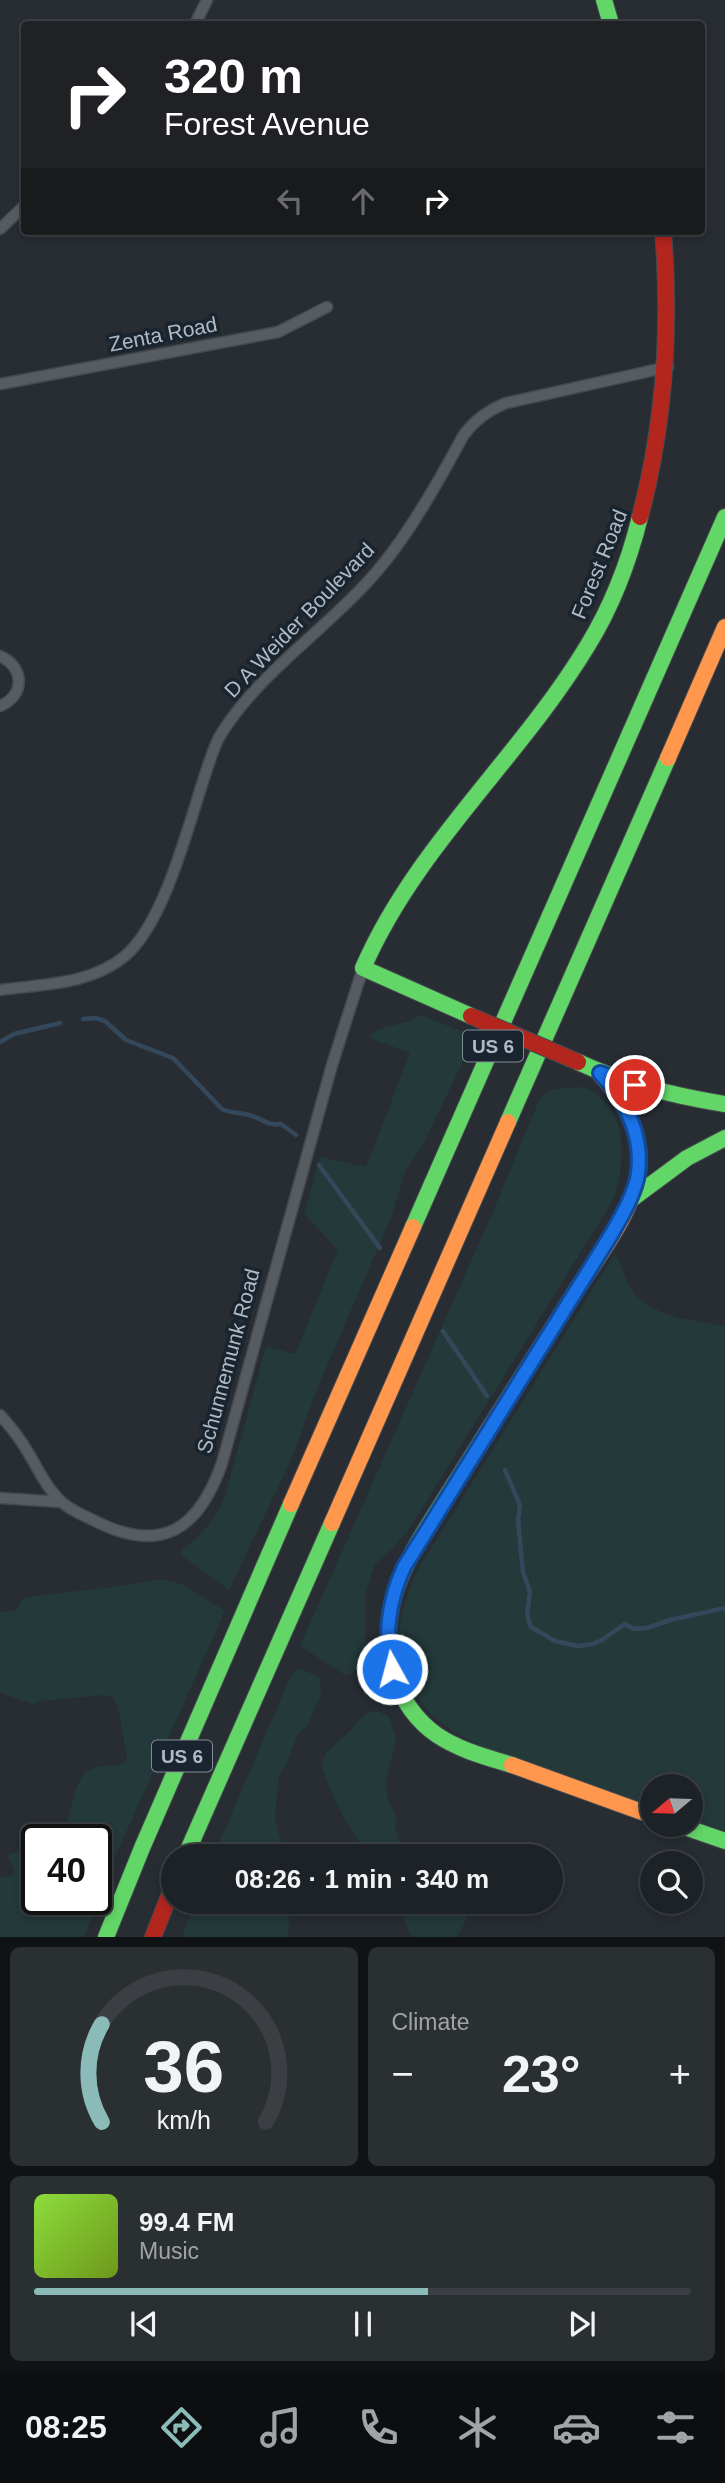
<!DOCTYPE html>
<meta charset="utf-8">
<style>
:root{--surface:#1d2226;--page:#2a2f32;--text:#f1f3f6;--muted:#a0a4a7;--line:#3b3f43;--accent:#8bbbb9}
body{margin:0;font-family:Helvetica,sans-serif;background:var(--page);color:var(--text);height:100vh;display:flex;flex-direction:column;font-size:26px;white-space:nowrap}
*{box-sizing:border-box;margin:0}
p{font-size:23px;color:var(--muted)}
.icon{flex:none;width:38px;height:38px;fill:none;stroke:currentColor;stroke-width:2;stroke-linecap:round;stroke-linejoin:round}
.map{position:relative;height:1937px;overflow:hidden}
.sheet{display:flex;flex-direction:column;gap:10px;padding:10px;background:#101315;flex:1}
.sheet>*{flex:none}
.guide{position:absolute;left:21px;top:21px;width:684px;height:214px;border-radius:7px;box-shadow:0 4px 10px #0003,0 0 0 2px var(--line);background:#202124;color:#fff;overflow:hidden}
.needle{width:46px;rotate:251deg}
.tools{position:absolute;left:640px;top:1774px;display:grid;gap:14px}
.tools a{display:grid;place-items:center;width:63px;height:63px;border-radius:50%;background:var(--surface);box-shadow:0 4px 10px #0003,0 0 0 2px var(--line);font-size:35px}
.speed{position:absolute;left:21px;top:1824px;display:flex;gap:14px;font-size:35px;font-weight:700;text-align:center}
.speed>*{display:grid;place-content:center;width:91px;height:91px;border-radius:50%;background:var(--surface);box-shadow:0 4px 10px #0003,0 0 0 2px var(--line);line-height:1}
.speed .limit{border:4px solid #111;border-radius:10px;background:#fff;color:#111}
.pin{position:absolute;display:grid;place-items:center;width:60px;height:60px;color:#fff;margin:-30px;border:4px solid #fff;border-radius:50%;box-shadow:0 2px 7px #0007}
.me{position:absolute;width:77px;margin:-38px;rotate:353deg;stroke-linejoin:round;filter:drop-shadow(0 0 5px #0008)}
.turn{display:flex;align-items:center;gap:24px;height:147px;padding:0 28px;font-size:32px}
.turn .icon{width:91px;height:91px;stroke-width:2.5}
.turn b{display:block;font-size:49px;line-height:60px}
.lanes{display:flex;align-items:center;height:66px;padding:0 28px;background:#0003;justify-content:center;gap:35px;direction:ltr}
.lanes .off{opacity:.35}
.big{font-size:52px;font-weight:600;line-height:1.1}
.sheet .widget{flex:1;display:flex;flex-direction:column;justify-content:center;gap:10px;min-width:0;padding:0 24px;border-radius:10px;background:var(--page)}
.sheet .dial{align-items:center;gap:0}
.dial svg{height:182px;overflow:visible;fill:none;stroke:var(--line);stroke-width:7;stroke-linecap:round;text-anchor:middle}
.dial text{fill:var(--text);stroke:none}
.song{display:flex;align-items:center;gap:21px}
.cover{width:84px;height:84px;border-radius:10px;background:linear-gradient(135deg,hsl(90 70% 55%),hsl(80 70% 35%))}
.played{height:7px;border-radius:4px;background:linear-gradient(90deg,var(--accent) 60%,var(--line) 60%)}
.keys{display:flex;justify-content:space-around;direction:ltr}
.heat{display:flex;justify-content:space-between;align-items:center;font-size:38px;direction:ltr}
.sheet .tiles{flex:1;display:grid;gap:10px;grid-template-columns:1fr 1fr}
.widget:last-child{grid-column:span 2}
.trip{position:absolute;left:161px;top:1844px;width:402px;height:70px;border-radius:35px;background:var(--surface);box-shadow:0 4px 10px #0003,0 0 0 2px var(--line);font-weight:600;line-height:70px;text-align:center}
.tabs{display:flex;height:112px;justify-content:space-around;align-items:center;background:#0c0e0f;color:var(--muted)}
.tabs .icon{width:49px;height:49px}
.tabs .current{color:var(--accent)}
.tabs b{font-size:32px;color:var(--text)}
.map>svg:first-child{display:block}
.green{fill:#24393a}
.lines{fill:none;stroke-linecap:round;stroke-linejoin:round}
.stream{stroke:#34485c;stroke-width:4.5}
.street-casing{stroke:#44494e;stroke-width:13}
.fast-casing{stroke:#44494e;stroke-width:18}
.slow-casing{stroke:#44494e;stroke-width:18}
.jam-casing{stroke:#44494e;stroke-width:18}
.street{stroke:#565c61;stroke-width:10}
.fast{stroke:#63d668;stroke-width:16}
.slow{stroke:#ff974d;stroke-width:16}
.jam{stroke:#b3261e;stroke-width:16}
.jam-bridge-casing{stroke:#44494e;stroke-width:18;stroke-linecap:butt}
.jam-bridge{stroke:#b3261e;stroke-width:16}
.route-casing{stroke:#114b97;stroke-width:18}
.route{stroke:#1a73e8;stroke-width:12}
.labels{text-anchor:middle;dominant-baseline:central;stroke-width:7;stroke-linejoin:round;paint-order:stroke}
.shield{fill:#1a242e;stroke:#828d98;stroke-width:2}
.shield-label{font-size:19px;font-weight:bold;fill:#afbac5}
.street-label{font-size:21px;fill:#afbac5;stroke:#1a242e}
</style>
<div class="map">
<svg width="725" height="1937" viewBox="0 0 725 1937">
<rect width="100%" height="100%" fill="#272d33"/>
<g class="green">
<path d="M420 1015 475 1036 423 1145 405 1171 391 1218 317 1389 291 1460 229 1590 181 1555 182 1550C204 1533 214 1521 225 1496L266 1346 295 1354 338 1250 304 1214 320 1157 366 1167 410 1053 372 1039 371 1035 379 1029 407 1022Z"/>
<path d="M583 1087C629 1105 627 1161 613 1200L410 1528 394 1547 375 1564 366 1592 365 1657 360 1669 353 1673 345 1675 300 1646 492 1214 538 1103C548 1084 564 1089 583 1087Z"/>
<path d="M615 1253C621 1264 624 1278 631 1288 649 1318 694 1320 725 1326V1831L691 1820V1787H653V1807C617 1795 582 1783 546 1771 512 1759 474 1746 444 1725 417 1706 397 1666 399 1632 401 1611 409 1590 417 1571Z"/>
<path d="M161 1579 184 1585 225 1611 111 1866 84 1937H0V1877L12 1876 15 1872 9 1859V1854L18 1851 37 1856V1899H96V1839H65C68 1823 74 1774 91 1769 101 1765 114 1766 124 1764L127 1758 118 1706 113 1697 105 1695 41 1701 33 1704 0 1693V1613L17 1610 21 1601 26 1597 121 1586Z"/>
<polygon points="301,1669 319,1677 321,1695 308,1724 297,1736 287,1763 279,1775 275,1819 285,1857 213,1857 289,1680 296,1671"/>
<path d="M377 1711 389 1716 396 1738 385 1785 388 1799 396 1816 395 1829 406 1857H372C346 1825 334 1804 321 1764L326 1753 348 1733 365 1714Z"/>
<polygon points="195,1902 290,1902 288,1937 182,1937"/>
<polygon points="398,1902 426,1902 438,1910 458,1907 467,1912 465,1923 456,1937 411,1937"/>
</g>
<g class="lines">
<g class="stream">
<path d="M83 1019 95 1018 105 1021 126 1040 173 1058 222 1109C232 1114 242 1112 252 1116 264 1120 269 1126 281 1124L296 1135"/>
<polyline points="0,1042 14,1034 60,1023"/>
<polyline points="319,1165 380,1248"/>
<polyline points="443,1331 487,1396"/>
<polyline points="505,1470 520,1505 518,1520 523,1572 530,1592 527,1615 531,1627 555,1641 578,1646 593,1644 602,1640 625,1624 634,1629 647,1628 670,1620 725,1608"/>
</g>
<g class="street-casing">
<g id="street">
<polyline points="195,24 207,0"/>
<polyline points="0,229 24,206"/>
<polyline points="0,384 278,332 327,307"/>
<path d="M0 656C25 667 25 696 0 706"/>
<path d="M0 990C44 984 90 985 125 956 164 923 188 827 204 778 209 764 213 747 221 734 260 672 323 632 371 578 406 540 439 481 463 436 475 420 487 411 506 403L668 367"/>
<path d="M0 1415C11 1427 21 1440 29 1454 37 1467 44 1483 55 1495 65 1508 81 1514 95 1521 162 1555 199 1529 222 1463L332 1065 363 968"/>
<polyline points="0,1498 61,1502"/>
</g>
</g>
<g class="fast-casing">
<g id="fast">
<polyline points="604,0 611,24"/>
<path d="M471 1016 363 968C416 846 520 758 588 645 612 606 629 561 640 517"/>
<path d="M578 1062C625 1084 674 1096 725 1104"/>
<polyline points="508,1122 668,758"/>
<polyline points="629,1201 687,1158 725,1138"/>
<polyline points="413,1227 725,517"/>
<path d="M487 1432C471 1458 454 1484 438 1510 403 1565 374 1613 396 1680 403 1702 418 1722 437 1735 459 1750 486 1757 512 1765"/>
<polyline points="679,1825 725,1841"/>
<polyline points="185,1857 332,1523"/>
<polyline points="106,1937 142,1848 291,1504"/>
</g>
</g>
<g class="slow-casing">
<g id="slow">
<polyline points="668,758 725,627"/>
<path d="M487 1432C515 1387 544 1342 572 1297 595 1260 637 1209 639 1165 641 1130 623 1099 600 1074"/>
<polyline points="291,1504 413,1227"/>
<polyline points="332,1523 508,1122"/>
<polyline points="512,1765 653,1816"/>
</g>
</g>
<g class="jam-casing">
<g id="jam">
<path d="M640 517C665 422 671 328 663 231"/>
<polyline points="153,1937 173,1886"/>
</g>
</g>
<use href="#street" class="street"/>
<use href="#fast" class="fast"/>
<use href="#slow" class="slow"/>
<use href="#jam" class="jam"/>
<g class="jam-bridge-casing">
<polyline id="jam-bridge" points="471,1016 578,1062"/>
</g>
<use href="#jam-bridge" class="jam-bridge"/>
</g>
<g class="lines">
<g class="route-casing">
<path id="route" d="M392 1669C384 1632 389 1600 404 1567L611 1235C621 1217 632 1199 637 1179 645 1140 627 1101 600 1073L635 1085"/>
</g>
<use href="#route" class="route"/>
</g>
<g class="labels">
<g class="shield">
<rect x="463" y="1030.5" width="60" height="31" rx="5"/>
<rect x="152" y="1740.5" width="60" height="31" rx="5"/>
</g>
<g class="shield-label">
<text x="493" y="1046">US 6</text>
<text x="182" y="1756">US 6</text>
</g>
<g class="street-label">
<text transform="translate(163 334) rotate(-11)">Zenta Road</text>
<text transform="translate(599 564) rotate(-68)">Forest Road</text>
<text transform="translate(299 620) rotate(-46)">D A Weider Boulevard</text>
<text transform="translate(228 1361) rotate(-75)">Schunnemunk Road</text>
</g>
</g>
</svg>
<div class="tools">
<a><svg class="needle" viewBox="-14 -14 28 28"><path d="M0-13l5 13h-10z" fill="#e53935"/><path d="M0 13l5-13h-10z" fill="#a0a4a7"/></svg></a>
<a><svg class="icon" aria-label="search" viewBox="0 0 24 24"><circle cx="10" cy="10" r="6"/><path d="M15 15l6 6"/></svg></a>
</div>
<div class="speed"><div class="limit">40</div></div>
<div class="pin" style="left:635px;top:1085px;background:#d93025"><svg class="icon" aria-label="arrive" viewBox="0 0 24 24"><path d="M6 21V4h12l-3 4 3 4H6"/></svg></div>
<svg class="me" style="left:392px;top:1669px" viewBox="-20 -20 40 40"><circle r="17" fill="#1a73e8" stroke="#fff" stroke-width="3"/><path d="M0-11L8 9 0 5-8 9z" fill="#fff"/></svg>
<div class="trip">08:26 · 1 min · 340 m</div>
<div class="guide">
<div class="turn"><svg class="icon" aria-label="right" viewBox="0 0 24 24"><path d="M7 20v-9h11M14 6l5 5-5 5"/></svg><div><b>320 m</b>Forest Avenue</div></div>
<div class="lanes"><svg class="icon off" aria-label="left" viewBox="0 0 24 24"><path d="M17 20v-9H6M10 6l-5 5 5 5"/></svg><svg class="icon off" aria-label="ahead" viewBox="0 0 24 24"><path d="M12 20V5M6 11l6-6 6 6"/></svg><svg class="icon" aria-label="right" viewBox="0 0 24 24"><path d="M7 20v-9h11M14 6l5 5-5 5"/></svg></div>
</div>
</div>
<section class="sheet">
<div class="tiles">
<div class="widget dial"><svg viewBox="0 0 100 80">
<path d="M14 69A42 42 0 1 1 86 69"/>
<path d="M14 69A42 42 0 0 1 14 26" stroke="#8bbbb9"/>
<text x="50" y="56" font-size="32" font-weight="700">36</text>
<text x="50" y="72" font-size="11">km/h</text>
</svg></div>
<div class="widget"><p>Climate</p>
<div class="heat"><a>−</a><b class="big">23°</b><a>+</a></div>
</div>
<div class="widget">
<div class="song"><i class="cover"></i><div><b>99.4 FM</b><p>Music</p></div></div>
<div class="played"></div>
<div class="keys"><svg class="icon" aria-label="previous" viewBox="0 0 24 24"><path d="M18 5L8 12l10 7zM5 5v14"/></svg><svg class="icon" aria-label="pause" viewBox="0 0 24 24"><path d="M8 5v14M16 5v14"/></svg><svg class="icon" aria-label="next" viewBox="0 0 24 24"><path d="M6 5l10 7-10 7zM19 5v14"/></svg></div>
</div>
</div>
</section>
<nav class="tabs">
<b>08:25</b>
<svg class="icon current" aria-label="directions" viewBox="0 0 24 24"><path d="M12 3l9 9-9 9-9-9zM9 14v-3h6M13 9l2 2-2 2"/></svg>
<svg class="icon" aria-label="music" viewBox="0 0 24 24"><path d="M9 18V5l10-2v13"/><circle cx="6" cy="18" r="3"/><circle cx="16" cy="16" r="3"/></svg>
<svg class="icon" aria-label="phone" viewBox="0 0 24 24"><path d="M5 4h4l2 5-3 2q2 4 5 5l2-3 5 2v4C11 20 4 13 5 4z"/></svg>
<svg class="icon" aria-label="climate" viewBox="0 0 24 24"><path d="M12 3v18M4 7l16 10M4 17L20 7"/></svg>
<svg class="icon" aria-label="car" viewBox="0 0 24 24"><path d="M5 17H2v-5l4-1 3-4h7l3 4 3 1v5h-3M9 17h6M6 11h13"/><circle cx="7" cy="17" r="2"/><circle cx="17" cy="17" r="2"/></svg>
<svg class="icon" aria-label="filters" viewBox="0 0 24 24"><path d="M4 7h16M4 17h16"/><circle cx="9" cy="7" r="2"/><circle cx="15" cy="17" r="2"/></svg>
</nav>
